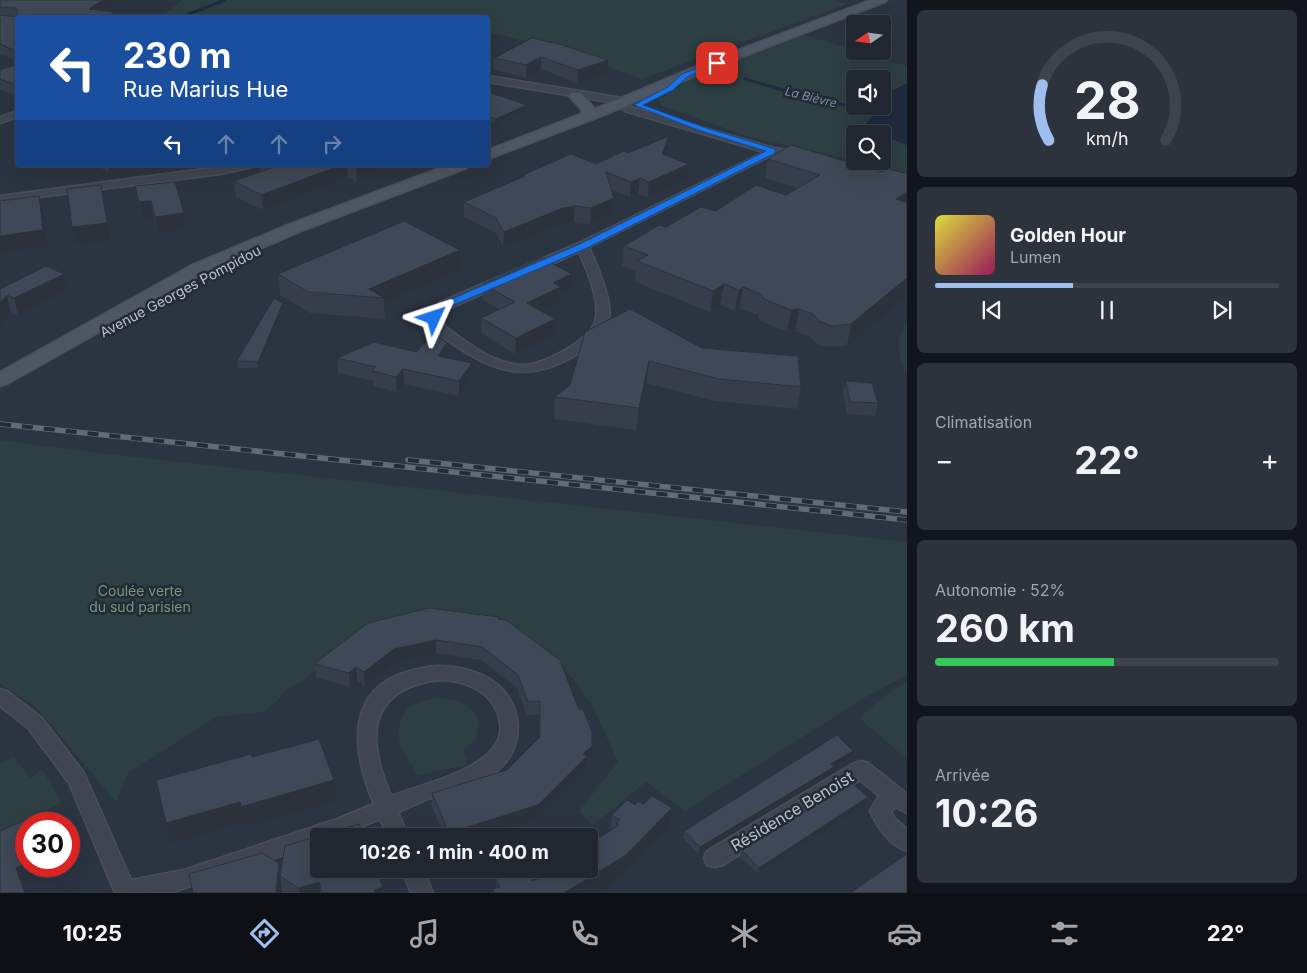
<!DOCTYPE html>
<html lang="fr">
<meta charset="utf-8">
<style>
:root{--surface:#202731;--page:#2d333d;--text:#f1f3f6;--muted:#a2a5ab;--line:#3d444d;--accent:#9fbded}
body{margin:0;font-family:Inter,sans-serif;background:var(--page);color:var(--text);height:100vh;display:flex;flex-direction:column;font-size:19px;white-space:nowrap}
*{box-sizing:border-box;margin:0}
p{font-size:16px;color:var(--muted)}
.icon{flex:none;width:28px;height:28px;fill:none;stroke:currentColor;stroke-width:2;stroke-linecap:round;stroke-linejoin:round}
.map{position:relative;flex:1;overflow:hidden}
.panel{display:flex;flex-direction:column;gap:10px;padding:10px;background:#12151b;width:400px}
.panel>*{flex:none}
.top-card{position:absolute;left:15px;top:15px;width:475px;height:152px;border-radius:5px;box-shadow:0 5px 20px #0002,0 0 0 1px var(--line);background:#1a4fa0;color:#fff;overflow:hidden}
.needle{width:32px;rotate:257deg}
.fabs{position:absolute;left:846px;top:15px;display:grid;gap:10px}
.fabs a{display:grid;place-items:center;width:45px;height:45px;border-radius:5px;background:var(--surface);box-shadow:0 5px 20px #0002,0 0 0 1px var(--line);font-size:25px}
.speed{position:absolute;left:15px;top:812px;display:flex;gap:10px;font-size:25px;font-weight:700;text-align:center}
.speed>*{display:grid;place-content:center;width:65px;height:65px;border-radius:50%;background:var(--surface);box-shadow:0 5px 20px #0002,0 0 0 1px var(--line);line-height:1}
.speed .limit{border:8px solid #d22;background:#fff;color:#111}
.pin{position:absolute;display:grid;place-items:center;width:42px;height:42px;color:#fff;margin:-21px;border-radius:10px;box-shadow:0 2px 8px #0006}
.me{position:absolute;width:55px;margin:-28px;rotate:48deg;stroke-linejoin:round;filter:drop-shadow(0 0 4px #0008)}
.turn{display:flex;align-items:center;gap:18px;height:105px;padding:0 25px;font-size:22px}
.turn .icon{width:65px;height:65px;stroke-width:2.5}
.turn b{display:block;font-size:35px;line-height:42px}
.lanes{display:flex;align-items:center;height:48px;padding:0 25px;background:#0003;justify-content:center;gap:25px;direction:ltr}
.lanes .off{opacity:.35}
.big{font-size:38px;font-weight:700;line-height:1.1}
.panel .card{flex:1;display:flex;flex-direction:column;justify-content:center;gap:8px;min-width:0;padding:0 18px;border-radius:8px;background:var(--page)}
.panel .dial{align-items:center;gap:0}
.dial svg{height:130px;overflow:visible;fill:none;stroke:var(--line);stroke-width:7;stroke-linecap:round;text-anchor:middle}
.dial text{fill:var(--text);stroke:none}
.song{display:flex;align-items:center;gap:15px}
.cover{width:60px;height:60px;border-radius:8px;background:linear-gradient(135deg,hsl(60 70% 55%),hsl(330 70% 35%))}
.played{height:5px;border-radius:2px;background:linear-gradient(90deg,var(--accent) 40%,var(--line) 40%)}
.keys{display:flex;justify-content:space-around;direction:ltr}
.heat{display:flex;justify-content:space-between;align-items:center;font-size:28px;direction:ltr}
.charge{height:8px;border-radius:4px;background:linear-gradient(90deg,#34c759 52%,var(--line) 0)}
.trip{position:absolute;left:310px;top:828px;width:288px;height:50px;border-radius:5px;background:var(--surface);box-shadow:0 5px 20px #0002,0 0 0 1px var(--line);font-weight:700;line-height:50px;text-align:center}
.tabs{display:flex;height:80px;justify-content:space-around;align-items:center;background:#0d1014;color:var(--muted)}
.tabs .icon{width:35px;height:35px}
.tabs .active{color:var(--accent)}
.tabs b{font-size:22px;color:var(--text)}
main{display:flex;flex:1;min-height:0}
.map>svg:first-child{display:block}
.green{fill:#2d3f42;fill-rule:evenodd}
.water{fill:#1f2b3e}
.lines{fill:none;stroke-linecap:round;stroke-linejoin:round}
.stream{stroke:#1f2b3e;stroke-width:3}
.minor-casing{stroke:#484f5a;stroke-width:3}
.secondary-casing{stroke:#484f5a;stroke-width:3}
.minor{fill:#3f4651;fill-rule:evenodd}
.secondary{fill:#4d5663;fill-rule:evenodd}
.rail-casing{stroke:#616a77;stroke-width:5.5}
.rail{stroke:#232b36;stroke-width:4;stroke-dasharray:11;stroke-linecap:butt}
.wall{fill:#353e4a}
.shaded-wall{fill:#2b323c}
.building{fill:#3e4856;stroke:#2b323c}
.route{fill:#1a73e8;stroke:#114b97}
.labels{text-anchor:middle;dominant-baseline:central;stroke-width:5;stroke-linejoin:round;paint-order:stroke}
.far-water-label{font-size:12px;font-style:italic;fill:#7a8ca5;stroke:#232b36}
.street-label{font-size:14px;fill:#bcc2cb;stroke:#232b36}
.park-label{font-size:14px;fill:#76997e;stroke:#232b36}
.near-street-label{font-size:16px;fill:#bcc2cb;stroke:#232b36}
</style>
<main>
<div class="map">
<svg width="907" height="893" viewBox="0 0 907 893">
<rect width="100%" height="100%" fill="#2b3441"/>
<g class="green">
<polygon points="183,0 834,0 847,4 642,79 542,45 488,32 488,18 159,18"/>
<path d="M801 34 907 66V173L858 161H882V134H855V160L750 137 662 106 659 100 690 78ZM855 79H882V106H855Z"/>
<path d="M907 323V376C899 358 893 339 907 323Z"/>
<polygon points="0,440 91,452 907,542 907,675 866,697 685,811 646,782 592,826 579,811 618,762 592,705 555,655 520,634 355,635 301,683 289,687 274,704 264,712 216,717 128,773 116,802 36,707 0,684"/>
<polygon points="907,681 907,759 859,718 893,690"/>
<path d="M435 698C450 698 476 703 478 722 478 727 477 733 476 739L463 750 468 765 417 775C413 764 408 761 403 752 395 737 398 714 412 705 419 701 427 699 435 698Z"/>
<polygon points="14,757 30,778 42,769 62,803 0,833 0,764"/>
</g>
<polygon class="water" points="907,83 907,145 883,136 882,134 862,128 874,114 839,104 855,106 882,106 883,96"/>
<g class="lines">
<g class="stream">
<polyline points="179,18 225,0"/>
<polyline points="745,79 818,100 844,105"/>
</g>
<g class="minor-casing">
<g id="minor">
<polygon points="488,76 622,98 627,101 622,104 488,82"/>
<path d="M628 106 774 148 799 151 804 154 799 157 774 154 589 247C597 265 613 301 609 320 606 334 593 344 582 351 533 384 496 375 450 342 439 335 428 328 429 314L440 302 579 243 764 152 625 111 623 109ZM579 252C587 271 599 297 596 318 594 338 549 361 531 364 523 366 515 365 508 363 485 357 465 341 446 327L442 322 441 315 450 308Z"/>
<polygon points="18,111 18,117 0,123 0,117"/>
<polygon points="234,165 253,165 252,167 221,174 0,202 0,196"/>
<path d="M436 666C456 666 477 670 494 682 524 703 526 748 497 771 479 785 455 790 434 797 421 801 410 807 398 812L408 836H388L380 819 338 836H319V843L173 892 115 893 69 783 28 728 0 706V689L7 691 42 718 84 773 131 880 184 870 337 819 374 804C346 736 348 675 436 666ZM445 680C464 682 484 688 494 706 527 764 426 782 391 796 376 760 362 713 404 690 418 683 429 680 445 680Z"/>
<path d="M861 761 868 763 907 794V813L895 807 891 812 895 819 907 829V851C889 845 878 828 870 811L879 796 860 780 723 865 715 867 707 865 704 858 707 851 854 763Z"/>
<polygon points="401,869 423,869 433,893 411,893"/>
</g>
</g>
<g class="secondary-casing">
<g id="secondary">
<polygon points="871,0 887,0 885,2 718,66 604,115 488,159 488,150 581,114 582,110 569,96 571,93 581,93 595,109 709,61"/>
<polygon points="448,165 469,165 467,168 301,231 204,273 7,384 0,386 0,372 192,265 290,224"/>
</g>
</g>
<use href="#minor" class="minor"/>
<use href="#secondary" class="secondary"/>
<g class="rail-casing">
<g id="rail">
<polyline points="0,424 907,520"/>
<polyline points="408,460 907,512"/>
</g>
</g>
<use href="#rail" class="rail"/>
</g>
<g class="wall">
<polygon points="0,0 120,0 18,18 18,61 0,54"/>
<polygon points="567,47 608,60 607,73 577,83 541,69 526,78 494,70 494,58"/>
<polygon points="18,64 18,96 0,90 0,70"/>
<polygon points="488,92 527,109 495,124 488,121"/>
<polygon points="667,150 665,155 689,164 687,179 648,197 638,194 630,197 612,190 614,198 613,213 590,224 574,222 562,224 503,248 496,233 464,217 464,202 523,177 523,175 596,164 628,153"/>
<polygon points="768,159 882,172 887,168 847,346 827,347 815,343 809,336 795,331 787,332 760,321 758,315 739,308 735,311 720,305 710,312 635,282 636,272 622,266 624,246 666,227 716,211 786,195 798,188 765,178"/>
<polygon points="97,165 137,165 109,173"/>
<polygon points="260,165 393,165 393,166 357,182 348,178 263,210 236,197 234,181 260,172"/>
<polygon points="135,186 184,213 186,229 157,233 153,217 142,219 138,202"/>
<polygon points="460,250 460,270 384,303 385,319 310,313 280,295 278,274"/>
<polygon points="64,274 68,291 18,316 11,313 0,289"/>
<polygon points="572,274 571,289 561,294 560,302 541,311 555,319 554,335 515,354 481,333 481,318 499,309 483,300 483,284"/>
<polygon points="284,309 258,368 238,368 237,361"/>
<polygon points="585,332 702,348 801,387 797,409 715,401 646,383 636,430 554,419 555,397 570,385"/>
<polygon points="447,343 447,358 472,363 471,378 459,396 404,384 397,392 373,386 373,381 338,373 337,358 417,352"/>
<polygon points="846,381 878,403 875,416 847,414 843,393"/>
<polygon points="499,617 499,619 590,759 586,763 586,769 538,818 480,836 445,836 432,807 432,793 507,770 539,738 539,714 527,716 517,688 481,660 436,653 395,663 365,686 357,681 350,687 316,677 314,664"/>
<polygon points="851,757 834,769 832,774 698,854 683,838 684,831"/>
<polygon points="907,782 907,790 905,789"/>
<polygon points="868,797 866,804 758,874 740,857 742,850"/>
<polygon points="612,815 668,828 623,875 595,893 492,893 493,889 496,888 496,879 523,878 532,881 560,870 560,869 589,869 610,831"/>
<polygon points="279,863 280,874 383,893 283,893 282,892 282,893 193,893 189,874"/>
</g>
<g class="shaded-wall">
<polygon points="103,0 120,0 93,18 89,9"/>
<polygon points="115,12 116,18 105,18"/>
<polygon points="541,57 541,69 526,78 526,65"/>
<polygon points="608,60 607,73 577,83 578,70"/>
<polygon points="527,105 527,109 495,124 496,119"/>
<polygon points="669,136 667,150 660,169 662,154"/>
<polygon points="689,164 687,179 648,197 649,182"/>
<polygon points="108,165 137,165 109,173"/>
<polygon points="342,165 347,165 348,178 263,210 261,195"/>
<polygon points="360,165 393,165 393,166 357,182 356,167"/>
<polygon points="640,178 638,194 630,197 631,182"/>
<polygon points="907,192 907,208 896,199"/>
<polygon points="39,196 43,212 47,246 0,252 0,236"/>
<polygon points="614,198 613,213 590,224 591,208"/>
<polygon points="104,200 110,240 76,244 72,227"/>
<polygon points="151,201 153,217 142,219 139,202"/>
<polygon points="575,206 574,222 562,224 503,248 504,232 563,208"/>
<polygon points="184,213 186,229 157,233 155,217"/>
<polygon points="460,250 460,270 384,303 384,298 369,289"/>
<polygon points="64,274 68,291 18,316 14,298"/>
<polygon points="572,274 571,289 561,294 560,302 526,318 527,303 553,283"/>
<polygon points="907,278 907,295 847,346 851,324"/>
<polygon points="724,284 720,305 710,312 713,291"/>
<polygon points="743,287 739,308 735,311 739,290"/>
<polygon points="7,295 11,313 0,326 0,303"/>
<polygon points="283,303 284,309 258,368 258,362"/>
<polygon points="799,309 795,331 787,332 791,310"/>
<polygon points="555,319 554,335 515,354 516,338"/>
<polygon points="447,343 447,358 438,356"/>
<polygon points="649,361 646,383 636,430 639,408"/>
<polygon points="472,363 471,378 459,396 459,381"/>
<polygon points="403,369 404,384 397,392 396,377"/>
<polygon points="436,640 436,653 395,663 365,686 364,672 394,649"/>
<polygon points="356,667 357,681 350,687 349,673"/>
<polygon points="592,746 590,759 586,763 586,769 538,818 480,836 449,836 449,833 583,754"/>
<polygon points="853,751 851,757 834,769 832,774 698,854 700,847"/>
<polygon points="334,780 336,801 245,827 241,807"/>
<polygon points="868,797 866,804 758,874 759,868"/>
<polygon points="240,802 244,822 171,843 166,823"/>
<polygon points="672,808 668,828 623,875 595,893 564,893"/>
<polygon points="26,863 26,866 60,866 61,870 23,889 16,868"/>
<polygon points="279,863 282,893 276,893"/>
<polygon points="319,882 320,893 300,893 299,888"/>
<polygon points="383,887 383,893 376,893 375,890"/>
</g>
<g class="building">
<polygon points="0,0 103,0 89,9 115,12 105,18 18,18 18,52 0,44 0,15 16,17 18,10 16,8 0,7"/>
<polygon points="532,38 567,46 565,46 608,60 578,70 541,57 526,65 494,58"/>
<polygon points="18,64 18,86 0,79 0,70"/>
<polygon points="488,92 527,105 496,119 488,116"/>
<polygon points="669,136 662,154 689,164 649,182 640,178 631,182 606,172 614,198 591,208 575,206 563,208 504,232 496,218 464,202 525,176 523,175 571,154 596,164 624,151 628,153"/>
<polygon points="791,145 882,172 887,168 903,173 907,171 907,192 896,199 907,203 907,278 851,324 831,326 819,321 813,314 799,309 791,310 764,299 761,294 743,287 739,290 724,284 713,291 637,261 648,255 624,246 659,225 666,227 701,207 716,211 756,185 786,195 820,175 768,159"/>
<polygon points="269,165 342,165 261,195 234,181 274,167"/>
<polygon points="351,165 360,165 356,167"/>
<polygon points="175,182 184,213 155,217 151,201 139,202 135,186"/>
<polygon points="101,185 107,223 72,227 67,189"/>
<polygon points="39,196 43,230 0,236 0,201"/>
<polygon points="404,221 460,250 369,289 384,298 308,292 278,274"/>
<polygon points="542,258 572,274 553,283 561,287 527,303 555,319 516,338 481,318 515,302 483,284"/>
<polygon points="46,266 64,274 14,298 7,295 0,303 0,289"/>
<polygon points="274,298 283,303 258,362 237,361"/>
<polygon points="630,309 702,348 798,356 801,387 719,379 649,361 639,408 555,397 570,385 585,332"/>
<polygon points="433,332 447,343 438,356 472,363 459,381 403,369 396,377 372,371 376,367 337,358 374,342 417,352"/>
<polygon points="846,381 872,383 878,403 850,402"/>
<polygon points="429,608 499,617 498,619 506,620 560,660 579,710 583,709 592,732 592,746 583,754 587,756 538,805 449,833 432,793 507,770 540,737 540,701 528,702 518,675 482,647 436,640 394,649 364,672 356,667 349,673 314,664 368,623"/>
<polygon points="837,735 853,751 831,764 834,767 700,847 684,831"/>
<polygon points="319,739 334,780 241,807 240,802 166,823 156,780 251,754 252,757"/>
<polygon points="851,782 868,797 759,868 742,850"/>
<polygon points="652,796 672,808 626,855 564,893 494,893 493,889 500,887 496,879 519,871 523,878 530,876 532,881 562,869 589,869 589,844 619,825 616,823 620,820 612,815 627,800 635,805 638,801 643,804"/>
<polygon points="38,814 42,824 26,824 26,863 16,868 25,893 0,893 0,831"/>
<polygon points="359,824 364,836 319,836 319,869 376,869 383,887 375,890 376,893 322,893 319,882 299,888 280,876 285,846"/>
<polygon points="262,853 279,863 276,893 193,893 189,874"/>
<polygon points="907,854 907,893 850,893"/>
</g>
<polygon class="route" points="714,62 720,63 687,77 673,90 643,105 703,127 775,149 775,153 587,248 449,307 441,312 437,320 430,320 429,318 434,309 442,303 580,244 766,151 698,130 634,105 668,87 682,74"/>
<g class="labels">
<g class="far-water-label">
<text transform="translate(811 97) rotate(14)">La Bièvre</text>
</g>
<g class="street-label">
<text transform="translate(180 291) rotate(-28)">Avenue Georges Pompidou</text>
</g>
<g class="park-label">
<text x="140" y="590">Coulée verte<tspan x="140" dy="16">du sud parisien</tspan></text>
</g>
<g class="near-street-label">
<text transform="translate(792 811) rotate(-31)">Résidence Benoist</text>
</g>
</g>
</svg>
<div class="fabs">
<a><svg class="needle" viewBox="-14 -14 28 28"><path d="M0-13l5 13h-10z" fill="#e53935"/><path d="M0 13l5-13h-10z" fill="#a2a5ab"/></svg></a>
<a><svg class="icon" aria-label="sound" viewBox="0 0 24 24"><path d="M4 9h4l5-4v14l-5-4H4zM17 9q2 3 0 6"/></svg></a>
<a><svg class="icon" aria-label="search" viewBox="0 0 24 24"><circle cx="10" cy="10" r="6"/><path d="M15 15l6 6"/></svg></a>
</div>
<div class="speed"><div class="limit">30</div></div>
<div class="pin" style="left:717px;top:63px;background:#d93025"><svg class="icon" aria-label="arrive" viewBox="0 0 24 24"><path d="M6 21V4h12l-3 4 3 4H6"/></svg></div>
<svg class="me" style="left:434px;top:318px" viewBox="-20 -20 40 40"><path d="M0-17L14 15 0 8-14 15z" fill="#1a73e8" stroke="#fff" stroke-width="4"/></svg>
<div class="trip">10:26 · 1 min · 400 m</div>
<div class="top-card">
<div class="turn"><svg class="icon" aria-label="left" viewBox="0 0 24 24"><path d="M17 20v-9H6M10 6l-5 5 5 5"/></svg><div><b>230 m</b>Rue Marius Hue</div></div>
<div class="lanes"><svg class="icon" aria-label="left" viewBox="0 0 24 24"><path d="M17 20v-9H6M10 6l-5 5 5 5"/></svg><svg class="icon off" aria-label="ahead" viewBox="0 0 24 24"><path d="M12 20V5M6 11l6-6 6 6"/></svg><svg class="icon off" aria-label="ahead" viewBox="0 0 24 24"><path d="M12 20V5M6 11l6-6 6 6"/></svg><svg class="icon off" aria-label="right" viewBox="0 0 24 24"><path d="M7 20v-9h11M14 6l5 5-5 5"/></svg></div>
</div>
</div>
<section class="panel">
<div class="card dial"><svg viewBox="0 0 100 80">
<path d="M14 69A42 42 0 1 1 86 69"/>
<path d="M14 69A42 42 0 0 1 10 35" stroke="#9fbded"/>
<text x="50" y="56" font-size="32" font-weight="700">28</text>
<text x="50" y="72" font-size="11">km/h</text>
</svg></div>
<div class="card">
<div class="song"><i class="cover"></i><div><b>Golden Hour</b><p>Lumen</p></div></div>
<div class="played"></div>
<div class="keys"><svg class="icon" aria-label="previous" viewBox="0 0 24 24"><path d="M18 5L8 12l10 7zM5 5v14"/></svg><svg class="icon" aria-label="pause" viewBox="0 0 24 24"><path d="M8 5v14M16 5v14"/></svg><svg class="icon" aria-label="next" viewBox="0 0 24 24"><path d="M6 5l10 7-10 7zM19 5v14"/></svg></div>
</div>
<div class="card"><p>Climatisation</p>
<div class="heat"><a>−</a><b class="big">22°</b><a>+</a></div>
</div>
<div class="card"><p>Autonomie · 52%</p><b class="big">260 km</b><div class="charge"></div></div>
<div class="card"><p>Arrivée</p><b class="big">10:26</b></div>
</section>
</main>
<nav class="tabs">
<b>10:25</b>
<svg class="icon active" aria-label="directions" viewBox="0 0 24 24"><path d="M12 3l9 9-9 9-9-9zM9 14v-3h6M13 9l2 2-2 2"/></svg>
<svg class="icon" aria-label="music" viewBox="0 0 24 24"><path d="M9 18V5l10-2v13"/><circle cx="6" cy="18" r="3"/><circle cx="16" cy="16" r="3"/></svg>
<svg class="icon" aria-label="phone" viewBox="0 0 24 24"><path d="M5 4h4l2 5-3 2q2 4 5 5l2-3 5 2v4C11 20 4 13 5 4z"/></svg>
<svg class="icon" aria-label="climate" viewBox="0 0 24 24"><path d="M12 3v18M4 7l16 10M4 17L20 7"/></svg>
<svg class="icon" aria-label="car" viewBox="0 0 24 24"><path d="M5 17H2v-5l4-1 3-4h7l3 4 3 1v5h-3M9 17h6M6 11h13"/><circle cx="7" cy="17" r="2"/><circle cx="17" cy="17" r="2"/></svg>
<svg class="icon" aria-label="filters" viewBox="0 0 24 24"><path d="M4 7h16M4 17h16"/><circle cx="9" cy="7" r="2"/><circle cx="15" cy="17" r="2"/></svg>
<b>22°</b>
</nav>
